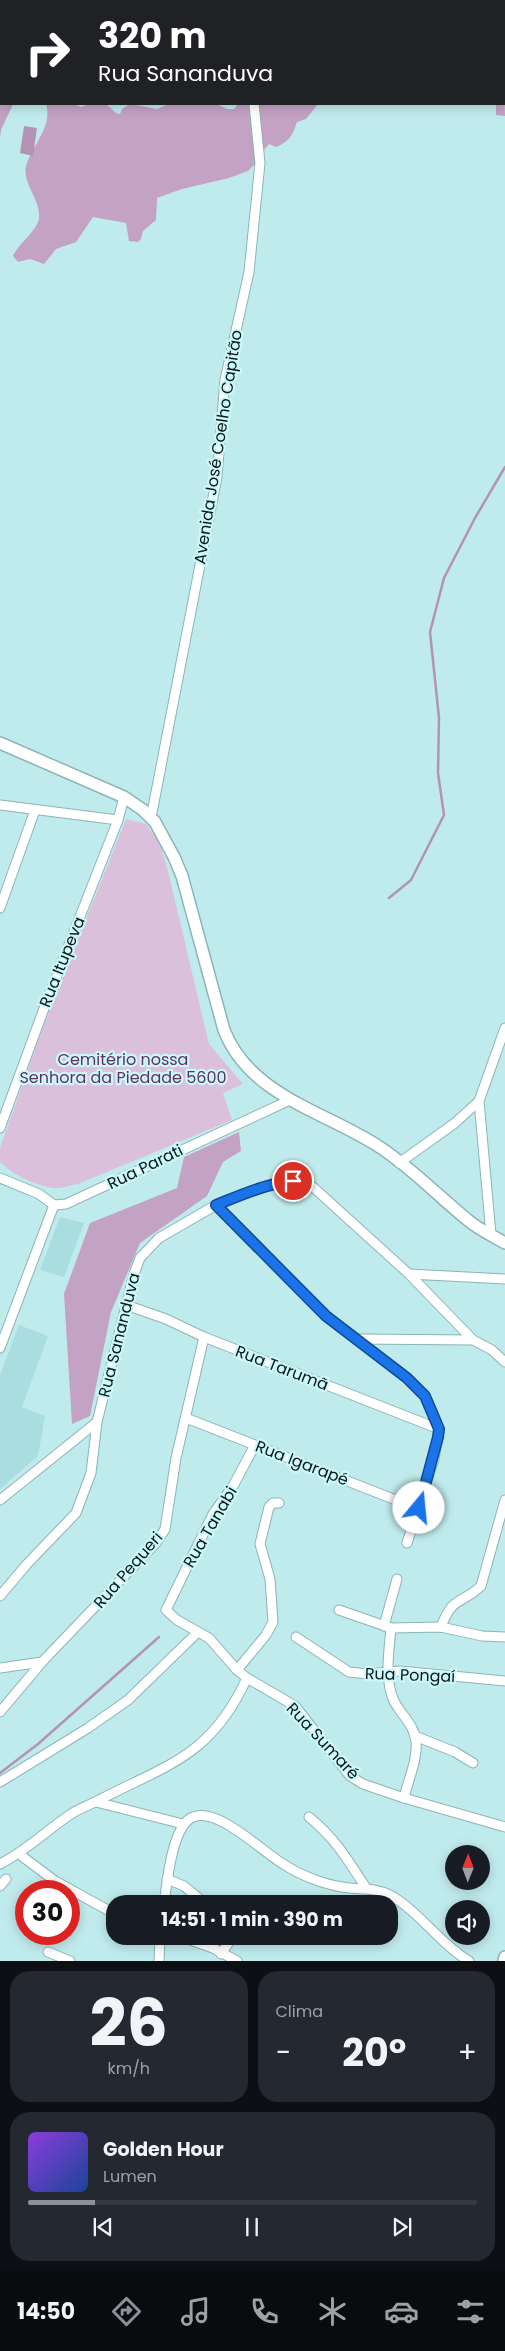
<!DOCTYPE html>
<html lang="pt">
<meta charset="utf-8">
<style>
:root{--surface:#171b24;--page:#242831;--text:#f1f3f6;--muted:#9ea1a6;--line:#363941;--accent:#8c9099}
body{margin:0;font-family:Poppins,sans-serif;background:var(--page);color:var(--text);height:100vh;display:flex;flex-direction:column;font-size:19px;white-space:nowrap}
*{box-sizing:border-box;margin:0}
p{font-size:16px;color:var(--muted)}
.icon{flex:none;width:28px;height:28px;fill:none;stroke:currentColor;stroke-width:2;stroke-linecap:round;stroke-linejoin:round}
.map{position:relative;height:1961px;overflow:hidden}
.panel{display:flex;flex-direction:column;gap:10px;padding:10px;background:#0d0f14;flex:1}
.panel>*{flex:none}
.banner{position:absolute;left:0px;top:0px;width:505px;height:105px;box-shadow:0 2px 12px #0003;background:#202124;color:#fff;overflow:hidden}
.needle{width:32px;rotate:1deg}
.controls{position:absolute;left:445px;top:1845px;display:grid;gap:10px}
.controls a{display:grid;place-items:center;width:45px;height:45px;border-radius:50%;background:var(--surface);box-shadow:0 2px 12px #0003;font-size:25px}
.speed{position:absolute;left:15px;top:1880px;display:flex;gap:10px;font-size:25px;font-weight:700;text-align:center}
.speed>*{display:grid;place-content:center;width:65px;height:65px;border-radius:50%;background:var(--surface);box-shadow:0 2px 12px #0003;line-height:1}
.speed .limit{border:8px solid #d22;background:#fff;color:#111}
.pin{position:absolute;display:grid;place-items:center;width:42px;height:42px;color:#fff;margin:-21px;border:2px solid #fff;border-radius:50%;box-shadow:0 1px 5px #0007}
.me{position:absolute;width:55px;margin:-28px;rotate:17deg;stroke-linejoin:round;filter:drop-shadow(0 0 4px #0008)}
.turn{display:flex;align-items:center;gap:18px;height:105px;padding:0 15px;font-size:22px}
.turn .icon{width:65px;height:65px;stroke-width:2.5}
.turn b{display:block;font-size:35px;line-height:42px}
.big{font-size:38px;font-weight:700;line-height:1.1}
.panel .card{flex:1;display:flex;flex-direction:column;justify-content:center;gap:8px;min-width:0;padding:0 18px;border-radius:20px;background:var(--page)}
.panel .dial{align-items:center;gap:0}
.dial b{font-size:65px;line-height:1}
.song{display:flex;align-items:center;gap:15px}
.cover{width:60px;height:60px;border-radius:8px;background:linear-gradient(135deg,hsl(270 70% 55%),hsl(220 70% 35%))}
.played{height:5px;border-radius:2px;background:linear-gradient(90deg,var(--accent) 15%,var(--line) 15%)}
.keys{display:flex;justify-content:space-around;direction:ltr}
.heat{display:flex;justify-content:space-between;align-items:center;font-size:28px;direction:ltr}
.panel .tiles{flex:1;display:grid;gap:10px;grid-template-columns:1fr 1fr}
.card:last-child{grid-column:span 2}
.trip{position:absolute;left:106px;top:1895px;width:292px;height:50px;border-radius:20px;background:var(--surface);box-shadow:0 2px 12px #0003;font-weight:700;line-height:50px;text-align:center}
.menu{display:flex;height:80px;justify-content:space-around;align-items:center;background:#090b0e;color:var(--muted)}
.menu .icon{width:35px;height:35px}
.menu .on{color:var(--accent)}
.menu b{font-size:22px;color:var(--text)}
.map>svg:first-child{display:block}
.built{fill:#a9dde0}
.green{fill:#dac0db}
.forest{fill:#c3a2c4}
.water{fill:#b393b4}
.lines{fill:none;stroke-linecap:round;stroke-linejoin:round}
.stream{stroke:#b393b4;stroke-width:2.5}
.minor-casing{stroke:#8bb4b6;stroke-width:11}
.major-casing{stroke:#8bb4b6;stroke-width:14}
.minor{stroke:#fff;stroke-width:9}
.major{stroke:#fff;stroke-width:11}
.route-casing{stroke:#114b97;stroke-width:12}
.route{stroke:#1a73e8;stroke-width:9}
.labels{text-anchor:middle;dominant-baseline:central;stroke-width:4.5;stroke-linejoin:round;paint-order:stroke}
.street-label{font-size:16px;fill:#09191a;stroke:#cdf8fa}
.park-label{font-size:16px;fill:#5d3260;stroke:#cdf8fa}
</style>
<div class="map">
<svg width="505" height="1961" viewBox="0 0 505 1961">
<rect width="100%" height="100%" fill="#c0ebed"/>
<g class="built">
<polygon points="60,1217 84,1223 64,1277 40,1270"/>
<polygon points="19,1325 48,1336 22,1407 45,1416 38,1456 0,1489 0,1375"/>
</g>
<path class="green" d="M126 819 146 824 160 844 168 871 209 1044 243 1084 223 1093 232 1120 78 1184C71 1185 64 1188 58 1188 42 1189 11 1174 0 1162V1148L43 1027Z"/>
<g class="forest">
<polygon points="0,0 103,0 1,1 1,104 13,104 1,130 0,139"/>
<polygon points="504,61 505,116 496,115 496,104 504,104"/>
<path d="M46 104H74L81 107 90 104H106L116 113 120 114 122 109 130 104 157 109 169 104H216L227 109H234L238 104H318L306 119 297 122C293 135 289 142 276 147L269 144 264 150 257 145 256 163 248 171 229 178 182 189 157 198 156 220 143 231 141 239 138 242 129 241 126 223 93 217 76 242 56 249 44 264 30 259 18 262 13 256C19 243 38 230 39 218 41 200 22 183 26 166 32 145 53 127 46 104Z"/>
<polygon points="239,1132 241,1151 223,1162 207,1196 140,1243 111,1312 90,1416 72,1424 64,1294 90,1223 177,1188 184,1157"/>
</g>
<polygon class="water" points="24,126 37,128 33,156 20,153"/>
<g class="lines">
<g class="stream">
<polyline points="389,898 411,880 444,815 438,773 439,718 430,632 444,578 475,518 505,467"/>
<polyline points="0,1773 38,1744 159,1637"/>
</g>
<g class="minor-casing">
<g id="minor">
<polyline points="251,0 251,1"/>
<polyline points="104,1 105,0"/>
<polyline points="0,805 118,820"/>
<polyline points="151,818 217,477 225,380 249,272 260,163 254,104"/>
<polyline points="0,908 35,810"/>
<polyline points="0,1128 46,1003 118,820 124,797"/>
<polyline points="399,1163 455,1123 479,1101"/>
<polyline points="0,1178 39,1194 54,1205 66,1204 290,1100"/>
<polyline points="216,1205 327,1316 407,1378 425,1396 439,1429 438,1437 434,1459 407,1543"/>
<polyline points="491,1235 479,1101 505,1028"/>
<polyline points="409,1274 505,1279"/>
<polyline points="126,1305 166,1319 204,1337 439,1429"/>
<polyline points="358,1339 473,1340"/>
<polyline points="0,1348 54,1205"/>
<polyline points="186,1418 419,1509"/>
<polyline points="255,1445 233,1486 213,1514 166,1610 177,1620 209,1638 237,1670 247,1678 295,1706 350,1776 363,1784 404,1798 505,1827"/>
<polyline points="0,1500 97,1422"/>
<polyline points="0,1596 27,1564 76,1513 91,1473 97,1422 134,1274 140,1258 159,1238 216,1205 275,1183 293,1181 313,1187 409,1274 473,1340 492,1350 505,1362"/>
<polyline points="339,1610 391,1628 441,1627 482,1636 505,1637"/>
<polyline points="384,1626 397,1579"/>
<path d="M441 1627C453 1595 461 1605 481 1586L505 1500"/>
<path d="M391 1628C389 1652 384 1678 394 1701 401 1715 414 1724 416 1741 418 1759 408 1780 404 1798"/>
<polyline points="296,1637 349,1672 368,1674 400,1671 505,1681"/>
<polyline points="0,1668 42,1662"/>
<polyline points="237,1670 266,1635 273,1622 270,1579 260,1544 269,1507 273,1503 279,1503"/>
<polyline points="0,1712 42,1662 156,1543 165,1529 176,1458 204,1337"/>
<polyline points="415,1736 455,1752 473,1763"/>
<polyline points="0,1782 88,1728 128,1700 198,1632"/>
<polyline points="96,1802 183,1824"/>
<path d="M309 1817C335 1838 348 1860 366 1888"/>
<polyline points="19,1854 55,1881 115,1914"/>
<path d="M0 1864C26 1851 47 1830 71 1814 80 1808 90 1805 99 1800 169 1764 211 1756 247 1678"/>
<polyline points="167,1879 184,1886 202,1901"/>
<polyline points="0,1886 6,1879"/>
<path d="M164 1904C167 1883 172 1825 193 1817 219 1807 263 1853 285 1865 300 1875 323 1884 342 1887 358 1890 375 1887 390 1895 420 1912 439 1943 469 1961"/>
<polyline points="179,1936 213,1948 237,1961"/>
<polyline points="307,1936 309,1937"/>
<polyline points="48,1952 70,1961"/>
<polyline points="221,1954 233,1936"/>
<polyline points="159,1961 160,1936"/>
</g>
</g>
<g class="major-casing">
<g id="major">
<path d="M0 743 124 797 143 810 155 822 174 857 182 876 224 1030C250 1096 324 1111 378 1146 411 1167 439 1197 469 1221 480 1230 493 1236 505 1243"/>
<polyline points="504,1961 505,1957"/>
</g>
</g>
<use href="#minor" class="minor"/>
<use href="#major" class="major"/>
</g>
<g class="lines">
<g class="route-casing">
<path id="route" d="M293 1181C265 1184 241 1195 216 1205L326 1316 407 1378 425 1396 439 1429 438 1437 419 1508"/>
</g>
<use href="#route" class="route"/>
</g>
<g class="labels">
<g class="street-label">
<text transform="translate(218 447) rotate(-81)">Avenida José Coelho Capitão</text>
<text transform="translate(62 962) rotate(-68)">Rua Itupeva</text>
<text transform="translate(145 1167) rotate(-26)">Rua Parati</text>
<text transform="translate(119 1335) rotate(-76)">Rua Sananduva</text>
<text transform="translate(282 1368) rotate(21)">Rua Tarumã</text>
<text transform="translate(302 1463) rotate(21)">Rua Igarapé</text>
<text transform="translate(210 1527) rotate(-60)">Rua Tanabi</text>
<text transform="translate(128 1570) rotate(-49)">Rua Pequeri</text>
<text transform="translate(410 1675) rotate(2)">Rua Pongaí</text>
<text transform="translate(323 1741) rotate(47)">Rua Sumaré</text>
</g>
<g class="park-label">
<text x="123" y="1059">Cemitério nossa<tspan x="123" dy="18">Senhora da Piedade 5600</tspan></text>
</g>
</g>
</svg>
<div class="controls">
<a><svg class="needle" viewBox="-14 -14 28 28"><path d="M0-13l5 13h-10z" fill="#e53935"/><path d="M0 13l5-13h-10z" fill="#9ea1a6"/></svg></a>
<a><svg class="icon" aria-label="sound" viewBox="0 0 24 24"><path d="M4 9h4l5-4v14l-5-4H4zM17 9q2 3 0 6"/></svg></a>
</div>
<div class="speed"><div class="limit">30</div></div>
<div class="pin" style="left:293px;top:1181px;background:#d93025"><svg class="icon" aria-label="arrive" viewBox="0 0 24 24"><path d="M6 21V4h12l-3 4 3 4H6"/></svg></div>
<svg class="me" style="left:419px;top:1508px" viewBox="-20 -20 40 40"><circle r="19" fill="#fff"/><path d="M0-13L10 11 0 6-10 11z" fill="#1a73e8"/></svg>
<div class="trip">14:51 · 1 min · 390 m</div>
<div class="banner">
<div class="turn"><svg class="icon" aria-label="right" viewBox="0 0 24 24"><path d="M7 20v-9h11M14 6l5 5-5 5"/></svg><div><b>320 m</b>Rua Sananduva</div></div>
</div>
</div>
<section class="panel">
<div class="tiles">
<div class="card dial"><b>26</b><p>km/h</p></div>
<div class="card"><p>Clima</p>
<div class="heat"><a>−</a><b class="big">20°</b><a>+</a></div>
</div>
<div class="card">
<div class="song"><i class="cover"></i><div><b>Golden Hour</b><p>Lumen</p></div></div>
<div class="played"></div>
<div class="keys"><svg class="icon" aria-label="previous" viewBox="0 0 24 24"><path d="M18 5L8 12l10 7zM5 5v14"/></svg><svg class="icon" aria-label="pause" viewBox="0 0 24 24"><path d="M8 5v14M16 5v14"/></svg><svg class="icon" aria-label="next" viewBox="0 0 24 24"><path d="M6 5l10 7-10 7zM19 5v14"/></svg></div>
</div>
</div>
</section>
<nav class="menu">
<b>14:50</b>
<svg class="icon on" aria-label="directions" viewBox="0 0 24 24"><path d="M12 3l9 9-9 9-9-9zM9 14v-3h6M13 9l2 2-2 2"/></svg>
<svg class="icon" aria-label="music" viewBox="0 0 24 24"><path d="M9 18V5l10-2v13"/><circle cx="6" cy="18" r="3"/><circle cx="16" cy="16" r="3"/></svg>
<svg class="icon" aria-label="phone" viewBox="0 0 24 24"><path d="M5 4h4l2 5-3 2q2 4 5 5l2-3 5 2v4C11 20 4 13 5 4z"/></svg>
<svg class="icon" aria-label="climate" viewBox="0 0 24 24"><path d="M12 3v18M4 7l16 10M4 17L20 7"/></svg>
<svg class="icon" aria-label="car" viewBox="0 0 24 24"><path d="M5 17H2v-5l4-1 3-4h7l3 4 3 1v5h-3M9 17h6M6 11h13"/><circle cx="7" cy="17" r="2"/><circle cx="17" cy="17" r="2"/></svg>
<svg class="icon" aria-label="filters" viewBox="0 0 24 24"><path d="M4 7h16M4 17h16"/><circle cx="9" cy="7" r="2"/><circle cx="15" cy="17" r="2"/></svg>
</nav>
